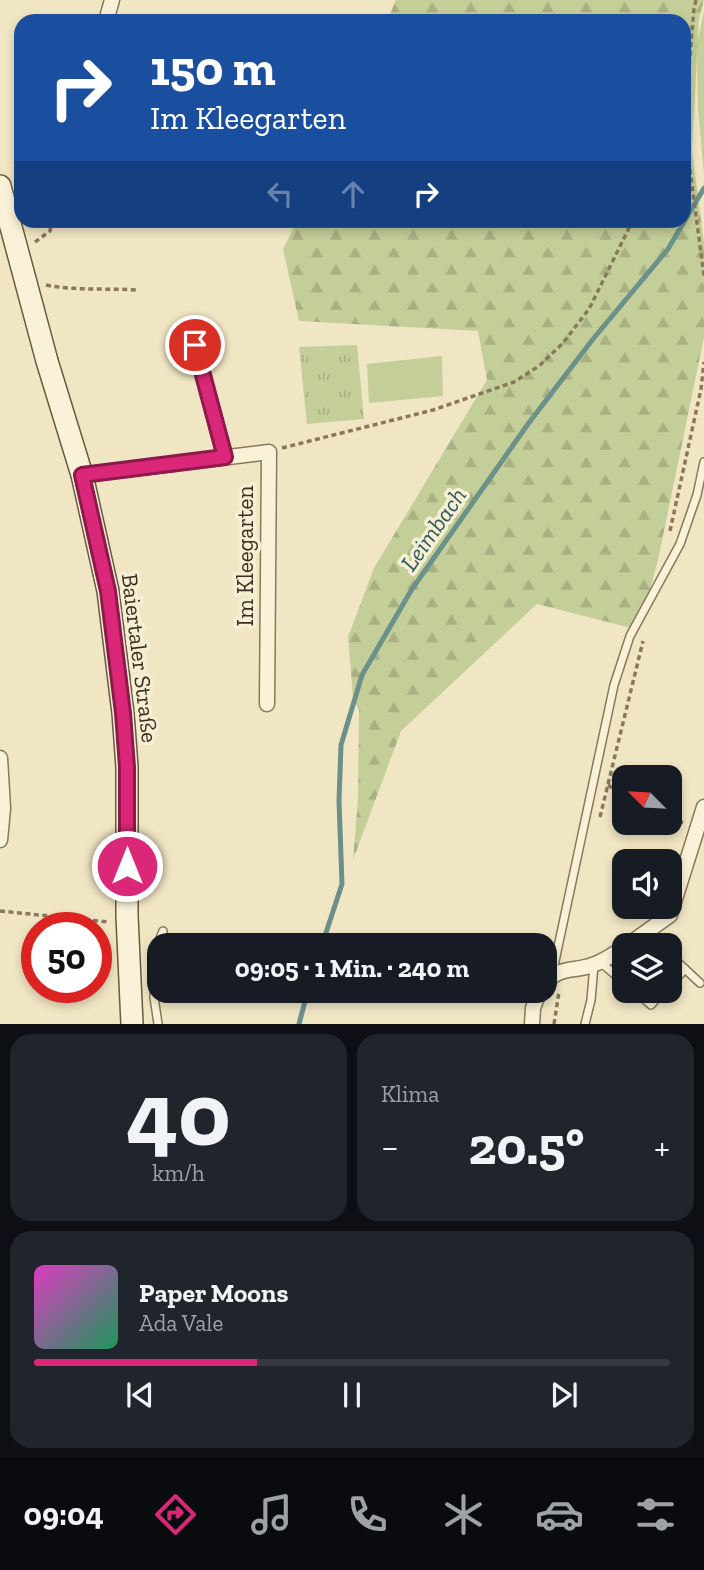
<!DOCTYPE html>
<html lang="de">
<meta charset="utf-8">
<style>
:root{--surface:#171b24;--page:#20242c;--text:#f1f3f6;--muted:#9ea1a6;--line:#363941;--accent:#db2777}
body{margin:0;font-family:"Zilla Slab",serif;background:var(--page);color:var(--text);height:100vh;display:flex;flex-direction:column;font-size:26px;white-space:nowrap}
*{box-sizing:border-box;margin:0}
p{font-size:23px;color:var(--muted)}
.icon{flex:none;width:38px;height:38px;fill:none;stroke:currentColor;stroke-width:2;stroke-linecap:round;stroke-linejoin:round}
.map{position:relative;height:1024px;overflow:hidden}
.panel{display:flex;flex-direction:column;gap:10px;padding:10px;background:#0d0f14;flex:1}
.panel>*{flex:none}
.top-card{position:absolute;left:14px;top:14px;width:677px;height:214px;border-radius:21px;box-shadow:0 4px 10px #0003;background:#1a4fa0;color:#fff;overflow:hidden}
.needle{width:46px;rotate:294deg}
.tools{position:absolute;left:612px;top:765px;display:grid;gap:14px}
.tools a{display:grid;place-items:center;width:70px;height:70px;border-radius:14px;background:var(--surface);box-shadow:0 4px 10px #0003;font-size:35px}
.speed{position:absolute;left:21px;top:912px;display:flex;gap:14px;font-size:35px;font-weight:700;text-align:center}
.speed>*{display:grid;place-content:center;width:91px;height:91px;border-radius:50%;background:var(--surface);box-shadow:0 4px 10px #0003;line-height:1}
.speed .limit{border:10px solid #d22;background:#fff;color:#111}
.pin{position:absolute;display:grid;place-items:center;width:60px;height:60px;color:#fff;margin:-30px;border:4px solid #fff;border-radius:50%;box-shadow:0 2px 7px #0007}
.me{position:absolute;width:77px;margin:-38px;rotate:0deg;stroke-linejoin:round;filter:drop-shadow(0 0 5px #0008)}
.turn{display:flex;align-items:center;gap:24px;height:147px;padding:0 21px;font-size:32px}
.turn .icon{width:91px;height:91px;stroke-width:2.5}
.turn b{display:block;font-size:49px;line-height:60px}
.lanes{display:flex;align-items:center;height:66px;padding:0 21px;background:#0003;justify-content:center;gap:35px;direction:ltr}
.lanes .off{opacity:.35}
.big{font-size:52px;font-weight:700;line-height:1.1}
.panel .tile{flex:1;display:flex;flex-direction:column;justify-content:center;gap:10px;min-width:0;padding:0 24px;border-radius:21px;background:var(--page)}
.panel .dial{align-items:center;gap:0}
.dial b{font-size:91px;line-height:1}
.song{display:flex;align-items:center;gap:21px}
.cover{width:84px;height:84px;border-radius:10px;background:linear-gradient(135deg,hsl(310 70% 55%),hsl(150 70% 35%))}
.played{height:7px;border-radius:4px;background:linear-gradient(90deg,var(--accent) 35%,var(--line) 35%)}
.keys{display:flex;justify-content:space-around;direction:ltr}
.heat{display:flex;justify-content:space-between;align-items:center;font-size:38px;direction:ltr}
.panel .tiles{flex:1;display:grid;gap:10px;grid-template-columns:1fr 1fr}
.tile:last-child{grid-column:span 2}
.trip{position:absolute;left:147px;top:933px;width:410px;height:70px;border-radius:21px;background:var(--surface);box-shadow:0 4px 10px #0003;font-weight:700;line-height:70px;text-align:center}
.menu{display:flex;height:112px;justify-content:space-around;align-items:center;background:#090b0e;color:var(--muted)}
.menu .icon{width:49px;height:49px}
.menu .current{color:var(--accent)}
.menu b{font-size:32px;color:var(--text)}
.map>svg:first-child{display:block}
.grass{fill:url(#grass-tufts)}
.forest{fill:url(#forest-firs)}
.garden{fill:#c4ce98}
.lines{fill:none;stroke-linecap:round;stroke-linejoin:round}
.stream{stroke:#6c918b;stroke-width:5}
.lane-casing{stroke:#8b775a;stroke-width:10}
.street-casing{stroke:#8b775a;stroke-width:17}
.secondary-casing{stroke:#6d583d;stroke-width:24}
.path{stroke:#8b775a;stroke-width:3.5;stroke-dasharray:5 3.5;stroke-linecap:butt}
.lane{stroke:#faf2d8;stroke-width:7}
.street{stroke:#faf2d8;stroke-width:14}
.secondary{stroke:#faf2d8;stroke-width:21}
.route-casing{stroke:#8e194d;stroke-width:18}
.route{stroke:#db2777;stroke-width:12}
.labels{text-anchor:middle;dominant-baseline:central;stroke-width:7;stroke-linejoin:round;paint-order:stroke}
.street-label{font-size:23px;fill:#3b2e1e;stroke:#f7efd4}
.water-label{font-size:24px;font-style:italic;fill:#2d5a5b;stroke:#f7efd4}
</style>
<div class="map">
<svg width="704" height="1024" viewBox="0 0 704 1024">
<defs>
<pattern id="grass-tufts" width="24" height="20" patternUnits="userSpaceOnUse" patternTransform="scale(1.75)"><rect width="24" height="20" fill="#c4ce98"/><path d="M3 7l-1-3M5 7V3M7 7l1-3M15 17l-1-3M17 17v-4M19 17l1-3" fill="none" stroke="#a9b183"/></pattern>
<pattern id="forest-firs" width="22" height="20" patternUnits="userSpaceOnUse" patternTransform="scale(1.75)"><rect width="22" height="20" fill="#c4ce98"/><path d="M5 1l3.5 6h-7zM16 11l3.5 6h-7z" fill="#a9b183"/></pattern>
</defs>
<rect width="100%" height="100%" fill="#f0e6c4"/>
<polygon class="grass" points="357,345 364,419 307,424 299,347"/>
<polygon class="forest" points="396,0 704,0 699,19 692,151 704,242 704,337 658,560 639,630 537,604 401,731 353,860 358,799 359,710 353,697 348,637 374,568 487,380 478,331 299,321 283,249 297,221 684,220 684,21 387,21"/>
<g class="garden">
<polygon points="704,10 704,175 698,109 697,44"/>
<polygon points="442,356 443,396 369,403 367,364"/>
</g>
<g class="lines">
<g class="stream">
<polyline points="322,945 342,884 339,801 341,745 362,675 412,589 528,424 593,339 668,249 704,188"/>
<polyline points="299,1024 308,990"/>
</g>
<g class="lane-casing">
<g id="lane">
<polyline points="647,932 660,945"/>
<polyline points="670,955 700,983"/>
<polyline points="600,962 625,983"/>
<polyline points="552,975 614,685 630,636 680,544 697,495 704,462"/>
<polyline points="670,985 685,969"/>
<polyline points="634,990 651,1005 664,990"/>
<polyline points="158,1024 154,997 157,946 163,931"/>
<polyline points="585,1024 591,1000 594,965"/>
</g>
</g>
<g class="street-casing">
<g id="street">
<polyline points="106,21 112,0"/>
<polyline points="195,345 225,457"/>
<polyline points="82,475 269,452 267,704"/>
<polyline points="0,758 3,808 0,840"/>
<polyline points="628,945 670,915 704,807"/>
<path d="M544 984C562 964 575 973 595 964 606 960 615 953 625 947"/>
<polyline points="532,1024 533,1008 540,990"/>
</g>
</g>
<g class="secondary-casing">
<polyline id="secondary" points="0,186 47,361 82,475 108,591 123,713 127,767 127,916 132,1024"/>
</g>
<g class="path">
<polyline points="696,0 694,8 687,91 688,155 704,276"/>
<polyline points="35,242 50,231 52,220"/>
<path d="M46 285C76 291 106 288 137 290"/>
<polyline points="282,448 433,410 514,382 539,366 563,343 589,309 633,220"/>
<polyline points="670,531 701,389 704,362"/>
<polyline points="608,785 625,797"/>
<polyline points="600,817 643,641"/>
<polyline points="670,820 685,823"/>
<polyline points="0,911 108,922"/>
<polyline points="554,1024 559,992"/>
</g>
<use href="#lane" class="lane"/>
<use href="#street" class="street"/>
<use href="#secondary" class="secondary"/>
</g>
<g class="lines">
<g class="route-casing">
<polyline id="route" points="127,866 127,767 123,713 108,591 82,475 225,457 195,345"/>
</g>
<use href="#route" class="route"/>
</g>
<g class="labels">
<g class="street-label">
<text transform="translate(245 556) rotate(-90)">Im Kleegarten</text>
<text transform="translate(140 658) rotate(83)">Baiertaler Straße</text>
</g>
<g class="water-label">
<text transform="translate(433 529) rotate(-55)">Leimbach</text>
</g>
</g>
</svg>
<div class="tools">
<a><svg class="needle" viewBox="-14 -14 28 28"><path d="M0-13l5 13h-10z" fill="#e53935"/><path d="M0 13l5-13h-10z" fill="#9ea1a6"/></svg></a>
<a><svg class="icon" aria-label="sound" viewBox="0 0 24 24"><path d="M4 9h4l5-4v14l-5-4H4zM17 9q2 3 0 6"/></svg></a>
<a><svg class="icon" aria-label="layers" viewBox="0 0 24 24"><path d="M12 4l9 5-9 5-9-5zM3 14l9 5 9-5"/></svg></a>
</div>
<div class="speed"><div class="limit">50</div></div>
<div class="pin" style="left:195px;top:345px;background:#d93025"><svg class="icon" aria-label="arrive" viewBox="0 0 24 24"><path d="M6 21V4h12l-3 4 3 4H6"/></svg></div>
<svg class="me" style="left:127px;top:866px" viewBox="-20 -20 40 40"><circle r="17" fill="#db2777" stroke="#fff" stroke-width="3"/><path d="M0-11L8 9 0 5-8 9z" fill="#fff"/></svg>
<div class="trip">09:05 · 1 Min. · 240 m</div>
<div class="top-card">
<div class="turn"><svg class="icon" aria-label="right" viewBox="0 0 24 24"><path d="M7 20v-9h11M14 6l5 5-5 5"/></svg><div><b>150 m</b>Im Kleegarten</div></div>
<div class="lanes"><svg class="icon off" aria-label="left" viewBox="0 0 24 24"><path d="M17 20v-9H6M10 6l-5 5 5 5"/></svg><svg class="icon off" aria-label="ahead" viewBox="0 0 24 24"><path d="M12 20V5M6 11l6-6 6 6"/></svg><svg class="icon" aria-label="right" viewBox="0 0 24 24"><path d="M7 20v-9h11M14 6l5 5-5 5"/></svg></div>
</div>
</div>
<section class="panel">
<div class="tiles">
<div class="tile dial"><b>40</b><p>km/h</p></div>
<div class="tile"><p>Klima</p>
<div class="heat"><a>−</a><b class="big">20.5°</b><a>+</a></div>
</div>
<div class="tile">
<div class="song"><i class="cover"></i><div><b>Paper Moons</b><p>Ada Vale</p></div></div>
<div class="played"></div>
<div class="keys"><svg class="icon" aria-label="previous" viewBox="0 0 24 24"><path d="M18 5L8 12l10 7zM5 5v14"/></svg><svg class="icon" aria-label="pause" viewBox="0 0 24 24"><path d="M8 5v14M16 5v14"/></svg><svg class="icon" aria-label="next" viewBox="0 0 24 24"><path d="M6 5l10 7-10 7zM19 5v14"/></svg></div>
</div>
</div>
</section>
<nav class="menu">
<b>09:04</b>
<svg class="icon current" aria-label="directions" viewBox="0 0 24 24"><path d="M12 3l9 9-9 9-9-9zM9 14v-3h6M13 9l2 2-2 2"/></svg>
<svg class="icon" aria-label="music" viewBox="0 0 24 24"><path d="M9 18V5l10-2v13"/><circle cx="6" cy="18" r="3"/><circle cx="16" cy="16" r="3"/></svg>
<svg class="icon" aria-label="phone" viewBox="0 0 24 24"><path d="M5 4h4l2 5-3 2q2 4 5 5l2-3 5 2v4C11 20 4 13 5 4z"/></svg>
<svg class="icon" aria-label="climate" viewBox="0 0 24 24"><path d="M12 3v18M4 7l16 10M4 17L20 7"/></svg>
<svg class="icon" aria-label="car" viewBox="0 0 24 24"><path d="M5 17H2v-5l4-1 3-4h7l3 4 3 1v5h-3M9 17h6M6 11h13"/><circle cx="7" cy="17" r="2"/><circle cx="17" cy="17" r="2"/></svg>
<svg class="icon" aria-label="filters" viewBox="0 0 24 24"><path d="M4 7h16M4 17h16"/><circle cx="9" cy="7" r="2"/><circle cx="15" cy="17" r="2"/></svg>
</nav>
